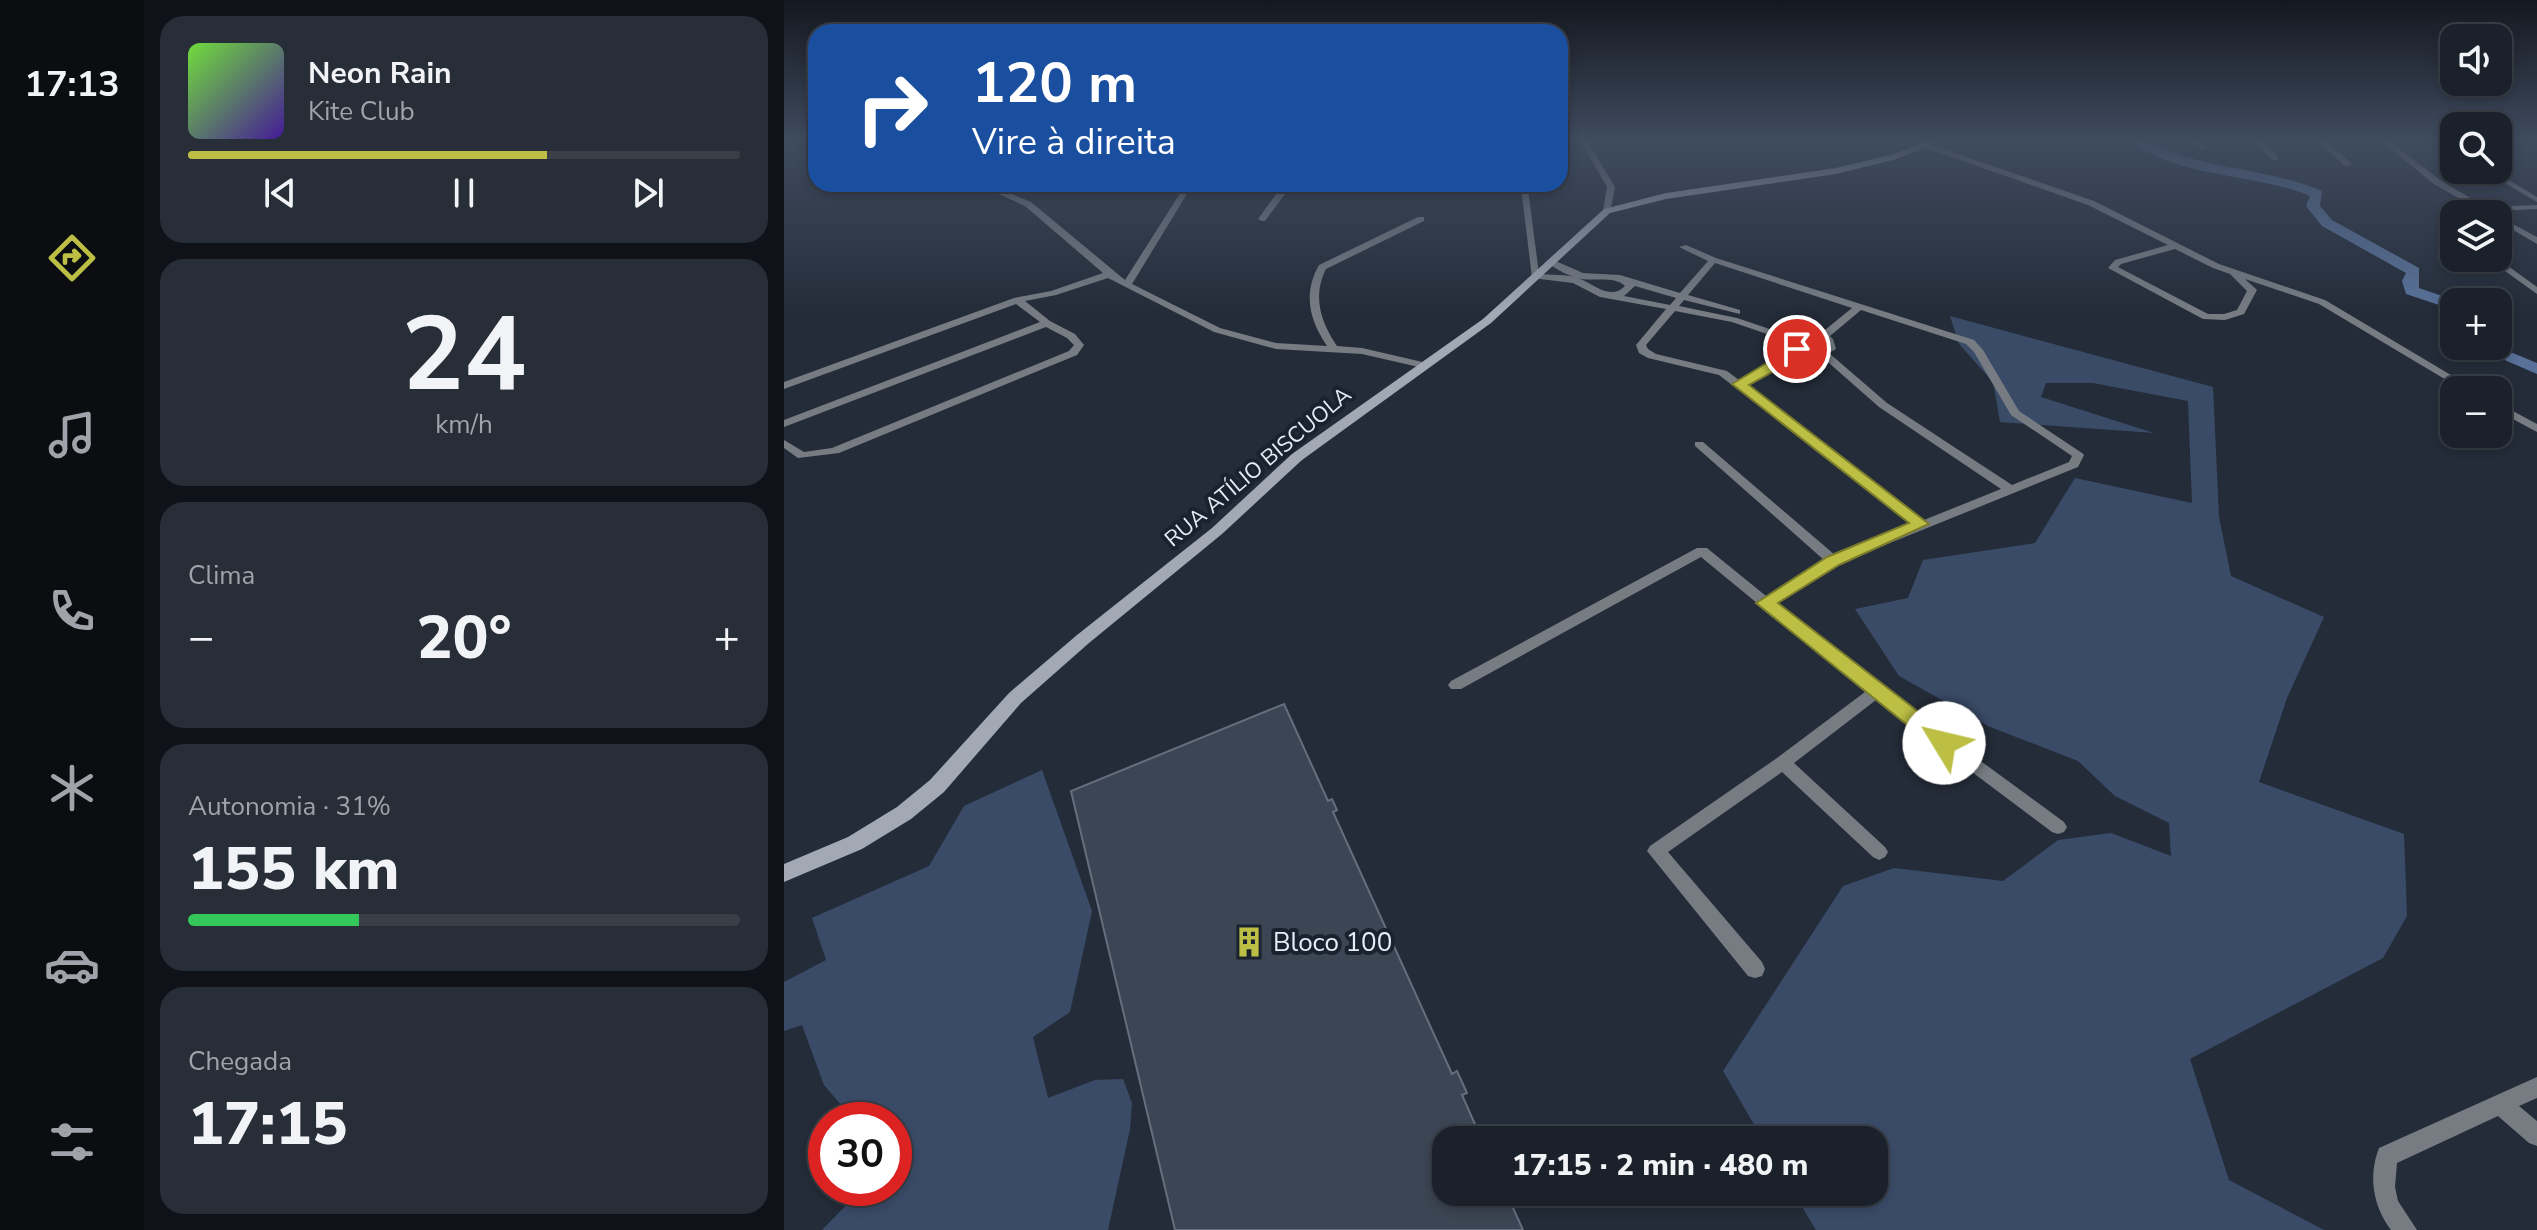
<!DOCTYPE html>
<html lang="pt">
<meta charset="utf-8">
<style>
:root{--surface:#1b212b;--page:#282e37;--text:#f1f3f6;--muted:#a0a3a9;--line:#393e47;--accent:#bcbf44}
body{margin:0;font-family:"Nunito Sans",sans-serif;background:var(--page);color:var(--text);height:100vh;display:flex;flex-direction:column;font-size:30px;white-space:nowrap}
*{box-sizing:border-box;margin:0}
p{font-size:26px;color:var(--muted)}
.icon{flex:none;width:44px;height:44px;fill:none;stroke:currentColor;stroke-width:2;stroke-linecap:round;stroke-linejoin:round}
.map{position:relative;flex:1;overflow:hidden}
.sheet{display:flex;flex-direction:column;gap:16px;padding:16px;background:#0f1218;width:640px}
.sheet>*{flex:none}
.top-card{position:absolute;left:24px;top:24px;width:760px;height:168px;border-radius:24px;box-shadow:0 4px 12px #0003,0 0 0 2px var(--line);background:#1a4fa0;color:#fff;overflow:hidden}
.tools{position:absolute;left:1656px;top:24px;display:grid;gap:16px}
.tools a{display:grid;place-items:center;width:72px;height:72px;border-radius:16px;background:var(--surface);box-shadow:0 4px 12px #0003,0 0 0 2px var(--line);font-size:40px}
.speed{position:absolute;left:24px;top:1102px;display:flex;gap:16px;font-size:40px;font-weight:700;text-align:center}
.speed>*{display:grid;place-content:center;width:104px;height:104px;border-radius:50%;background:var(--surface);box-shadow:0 4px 12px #0003,0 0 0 2px var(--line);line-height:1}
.speed .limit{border:12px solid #d22;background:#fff;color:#111}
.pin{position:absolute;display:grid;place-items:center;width:68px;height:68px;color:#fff;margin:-34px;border:4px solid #fff;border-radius:50%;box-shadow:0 2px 8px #0007}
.me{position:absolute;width:88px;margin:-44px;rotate:306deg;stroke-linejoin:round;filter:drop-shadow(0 0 6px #0008)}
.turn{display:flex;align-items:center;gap:28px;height:168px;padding:0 32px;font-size:36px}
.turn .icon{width:104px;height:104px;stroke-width:2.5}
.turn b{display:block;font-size:56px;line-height:68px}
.big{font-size:60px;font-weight:800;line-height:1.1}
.sheet .card{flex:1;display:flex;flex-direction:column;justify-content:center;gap:12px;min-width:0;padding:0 28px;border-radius:24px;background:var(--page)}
.sheet .dial{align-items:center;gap:0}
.dial b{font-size:104px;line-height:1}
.song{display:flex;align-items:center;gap:24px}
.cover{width:96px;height:96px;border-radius:12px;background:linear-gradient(135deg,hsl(100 70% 55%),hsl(260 70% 35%))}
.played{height:8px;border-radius:4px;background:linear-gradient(90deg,var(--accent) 65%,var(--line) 65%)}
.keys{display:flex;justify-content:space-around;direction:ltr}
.heat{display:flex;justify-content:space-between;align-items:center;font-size:44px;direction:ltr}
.charge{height:12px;border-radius:6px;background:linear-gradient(90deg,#34c759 31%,var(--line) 0)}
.trip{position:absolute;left:648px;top:1126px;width:456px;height:80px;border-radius:24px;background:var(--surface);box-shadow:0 4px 12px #0003,0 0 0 2px var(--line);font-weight:800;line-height:80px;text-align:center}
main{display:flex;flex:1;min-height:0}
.tab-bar{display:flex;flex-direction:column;width:144px;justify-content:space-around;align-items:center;background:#0b0d11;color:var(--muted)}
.tab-bar .icon{width:56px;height:56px}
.tab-bar .selected{color:var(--accent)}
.tab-bar b{font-size:36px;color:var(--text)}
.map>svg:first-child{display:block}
.green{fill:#3a4b68}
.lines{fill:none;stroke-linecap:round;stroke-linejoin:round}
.river{fill:#597199;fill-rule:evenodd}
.building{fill:#3c4553;stroke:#656e7e;stroke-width:2}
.street{fill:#777c83;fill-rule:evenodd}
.secondary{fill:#a2a9b5;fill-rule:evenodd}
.route{fill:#bcbf44;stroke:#7a7c2c;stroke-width:2}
.labels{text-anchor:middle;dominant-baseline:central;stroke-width:8;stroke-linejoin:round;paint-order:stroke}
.street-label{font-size:22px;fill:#e6ecf5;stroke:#1a222f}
.near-poi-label{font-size:26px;fill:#e6ecf5;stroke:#1a222f;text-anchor:start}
</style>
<main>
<nav class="tab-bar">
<b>17:13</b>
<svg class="icon selected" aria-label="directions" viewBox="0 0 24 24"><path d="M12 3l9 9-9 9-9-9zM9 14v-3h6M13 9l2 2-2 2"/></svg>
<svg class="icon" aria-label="music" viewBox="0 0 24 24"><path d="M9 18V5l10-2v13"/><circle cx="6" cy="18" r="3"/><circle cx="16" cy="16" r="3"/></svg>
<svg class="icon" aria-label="phone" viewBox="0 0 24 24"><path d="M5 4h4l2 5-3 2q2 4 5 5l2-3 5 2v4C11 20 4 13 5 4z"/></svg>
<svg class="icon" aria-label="climate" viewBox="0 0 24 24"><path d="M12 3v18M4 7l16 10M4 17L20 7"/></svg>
<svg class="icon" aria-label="car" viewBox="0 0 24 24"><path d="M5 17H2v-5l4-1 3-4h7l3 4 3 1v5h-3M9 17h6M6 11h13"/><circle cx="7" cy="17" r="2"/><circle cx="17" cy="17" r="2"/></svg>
<svg class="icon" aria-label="filters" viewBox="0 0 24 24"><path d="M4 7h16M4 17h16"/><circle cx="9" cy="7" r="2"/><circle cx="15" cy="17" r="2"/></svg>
</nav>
<section class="sheet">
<div class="card">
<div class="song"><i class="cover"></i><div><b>Neon Rain</b><p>Kite Club</p></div></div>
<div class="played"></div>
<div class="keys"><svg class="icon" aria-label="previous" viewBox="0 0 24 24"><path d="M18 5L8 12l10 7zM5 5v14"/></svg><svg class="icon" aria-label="pause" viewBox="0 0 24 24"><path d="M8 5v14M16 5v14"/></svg><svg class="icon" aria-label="next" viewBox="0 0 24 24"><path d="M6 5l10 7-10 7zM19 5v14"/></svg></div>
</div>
<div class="card dial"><b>24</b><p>km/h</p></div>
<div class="card"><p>Clima</p>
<div class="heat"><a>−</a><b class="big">20°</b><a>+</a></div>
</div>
<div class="card"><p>Autonomia · 31%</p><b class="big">155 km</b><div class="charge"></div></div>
<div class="card"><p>Chegada</p><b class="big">17:15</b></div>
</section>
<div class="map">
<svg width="1753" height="1230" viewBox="0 0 1753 1230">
<rect width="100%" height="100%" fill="#242c39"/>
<g class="green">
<polygon points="1166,316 1429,387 1435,517 1447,576 1540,617 1503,698 1475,782 1620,834 1623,916 1599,958 1406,1059 1445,1180 1540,1230 1032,1230 1009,1192 1090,1192 1090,1140 979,1140 939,1071 1059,886 1110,868 1219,881 1274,840 1327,833 1387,856 1385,823 1331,796 1294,761 1204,726 1115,676 1071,609 1124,598 1139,560 1251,543 1291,478 1408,503 1404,401 1309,383 1262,383 1257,397 1370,433 1216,422 1209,382 1175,344"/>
<polygon points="258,770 308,911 286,1012 249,1037 264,1098 311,1080 339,1079 348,1103 346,1129 324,1230 38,1230 79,1188 110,1188 110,1120 70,1120 40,1085 18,1025 0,1031 0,982 42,960 28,918 145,866 180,806"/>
</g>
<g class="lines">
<g class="river">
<path d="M1347 140C1368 140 1385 153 1405 158 1450 170 1495 173 1538 191L1536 206 1548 220 1635 268V288L1676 302H1670V310L1622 294 1618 281 1622 273 1538 226 1522 206 1526 196C1472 173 1390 178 1347 140Z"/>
<polygon points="1688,346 1712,346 1753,363 1753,374"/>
</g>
</g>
<polygon class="building" points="500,704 544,801 548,799 553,810 549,812 668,1074 673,1071 683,1093 678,1095 698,1140 662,1140 662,1192 722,1192 739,1230 391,1230 287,791"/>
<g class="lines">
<g class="street">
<polygon points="796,140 803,140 831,187 826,213 819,211 823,187"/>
<polygon points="1409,140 1416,140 1424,148 1417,150"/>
<polygon points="1471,140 1478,140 1494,156 1494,160 1488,160"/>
<polygon points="1532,140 1540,140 1568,164 1561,166"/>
<polygon points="1596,140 1604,140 1656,180 1701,207 1753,205 1753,209 1709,211 1712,214 1702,214 1650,184"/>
<polygon points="1658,140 1666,140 1670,143 1670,149"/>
<path d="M1142 143 1310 201 1435 264 1541 300 1692 390H1679L1535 304 1461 279 1473 290 1460 314 1441 320 1419 319 1324 268 1331 260 1384 245 1304 205 1139 147ZM1391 249 1429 268 1446 274 1463 291 1453 310 1440 314H1424L1334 267 1337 264Z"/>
<polygon points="1699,170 1708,170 1753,197 1753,202"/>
<path d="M193 184H204L247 202 341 280 402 184H410L407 189C437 185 473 177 501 190V194L481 221H478L474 219 493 193C466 180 433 190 403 194L348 284 436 328 492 343 543 346C525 320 519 293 535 265L634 217H640V221L542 269C528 296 537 323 553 346L578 348 643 363 644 365 639 368 578 354 492 349 430 332 324 278 272 295 241 301 266 321 291 334 300 345 293 355 55 453 14 458 0 448V440L20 452 48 448 285 351 290 345 283 338 262 327 0 427V420L256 322 232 304 0 389V382L230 298 267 291 319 273 241 206Z"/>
<path d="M737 187 744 189 755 274C767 275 783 274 794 278 810 284 826 301 841 286 831 276 812 281 798 279 785 276 772 270 763 262L767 259 799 273 836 275 896 293 924 261 895 247 902 245 932 258 1190 340 1199 350 1235 411 1298 453 1300 455 1294 467 1054 564 991 603 1097 688 1280 822 1283 827 1280 832 1274 834 1268 832 1092 700 1010 763 1101 847 1104 852 1101 857 1095 860 1089 857 998 772 884 852 978 962 981 969 978 976 971 978 964 976 863 851 866 846 993 758 1081 692 917 557 677 689H667L664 685 667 681 913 548H923L982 596 1040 560 911 446V442H919L1051 555 1129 524 935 375 864 358 855 353 852 345 882 309 816 297 789 283 748 278ZM931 263 1068 308 1036 334 1026 332 1009 337 953 318 895 306 900 300 956 314V310L904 295ZM851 286 892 298 886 305 840 296ZM1077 310 1182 344 1190 352 1227 415 1288 456 1285 462 1228 485 1103 403 1045 353 1052 349 1049 339 1046 336ZM891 311 948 322 1006 342 1009 351 955 380 943 371 872 354 864 349 862 345ZM1026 338 1040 341 1041 348 1032 351 1017 347 1016 341ZM1019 354 1037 356 1095 407 1217 489 1140 520 961 385Z"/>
<polygon points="1714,216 1753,237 1753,244 1714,221"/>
<polygon points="1703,258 1713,258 1753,287 1753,294"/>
<polygon points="1714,403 1753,424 1753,432 1714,411"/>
<path d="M1753 1077V1098L1735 1106 1753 1121V1146L1745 1143 1714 1116 1613 1163 1611 1187 1614 1201 1633 1230H1607C1589 1206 1584 1176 1595 1148Z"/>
</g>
<polygon class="secondary" points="1146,140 1158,140 1113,159 1052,174 882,199 826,213 707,323 518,460 438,534 305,643 237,703 160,792 127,819 78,849 0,882 0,864 64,837 113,807 146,780 225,693 293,635 428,528 508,454 699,319 820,209 882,193 1052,168 1107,155"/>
</g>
<linearGradient id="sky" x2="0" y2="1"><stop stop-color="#14181f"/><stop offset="0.45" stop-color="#3f4b5f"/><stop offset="1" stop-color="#3f4b5f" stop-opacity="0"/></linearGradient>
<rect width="1753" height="312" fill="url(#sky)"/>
<polygon class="route" points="1013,345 1021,348 1021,354 965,385 1145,524 1055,565 994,603 1167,737 1170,743 1167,749 1160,751 1153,749 972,603 1043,557 1125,523 948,384"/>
<defs>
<g id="building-bare" transform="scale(2.4)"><path d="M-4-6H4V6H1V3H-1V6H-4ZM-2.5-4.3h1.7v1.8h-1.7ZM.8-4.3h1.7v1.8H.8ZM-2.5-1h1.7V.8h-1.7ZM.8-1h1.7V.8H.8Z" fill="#bcbf44" stroke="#1a222f" stroke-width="2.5" paint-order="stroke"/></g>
</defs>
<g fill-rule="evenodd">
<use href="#building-bare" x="465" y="942"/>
</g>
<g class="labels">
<g class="street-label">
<text transform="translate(474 467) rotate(-40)">RUA ATÍLIO BISCUOLA</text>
</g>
<g class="near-poi-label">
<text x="489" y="942">Bloco 100</text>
</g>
</g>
</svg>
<div class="tools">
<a><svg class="icon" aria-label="sound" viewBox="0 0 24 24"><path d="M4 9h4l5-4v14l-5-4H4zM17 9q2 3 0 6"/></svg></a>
<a><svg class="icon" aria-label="search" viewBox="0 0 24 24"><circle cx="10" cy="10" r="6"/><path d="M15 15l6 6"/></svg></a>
<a><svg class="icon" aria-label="layers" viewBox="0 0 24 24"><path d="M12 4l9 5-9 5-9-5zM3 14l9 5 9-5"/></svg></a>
<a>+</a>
<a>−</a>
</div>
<div class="speed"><div class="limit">30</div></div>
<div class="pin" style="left:1013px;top:349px;background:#d93025"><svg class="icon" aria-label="arrive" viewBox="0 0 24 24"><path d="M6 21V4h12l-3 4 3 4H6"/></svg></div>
<svg class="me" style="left:1160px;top:743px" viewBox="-20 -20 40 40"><circle r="19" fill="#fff"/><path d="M0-13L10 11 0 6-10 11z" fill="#bcbf44"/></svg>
<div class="trip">17:15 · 2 min · 480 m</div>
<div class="top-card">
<div class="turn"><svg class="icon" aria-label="right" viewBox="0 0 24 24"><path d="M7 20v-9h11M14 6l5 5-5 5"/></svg><div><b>120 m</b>Vire à direita</div></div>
</div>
</div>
</main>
